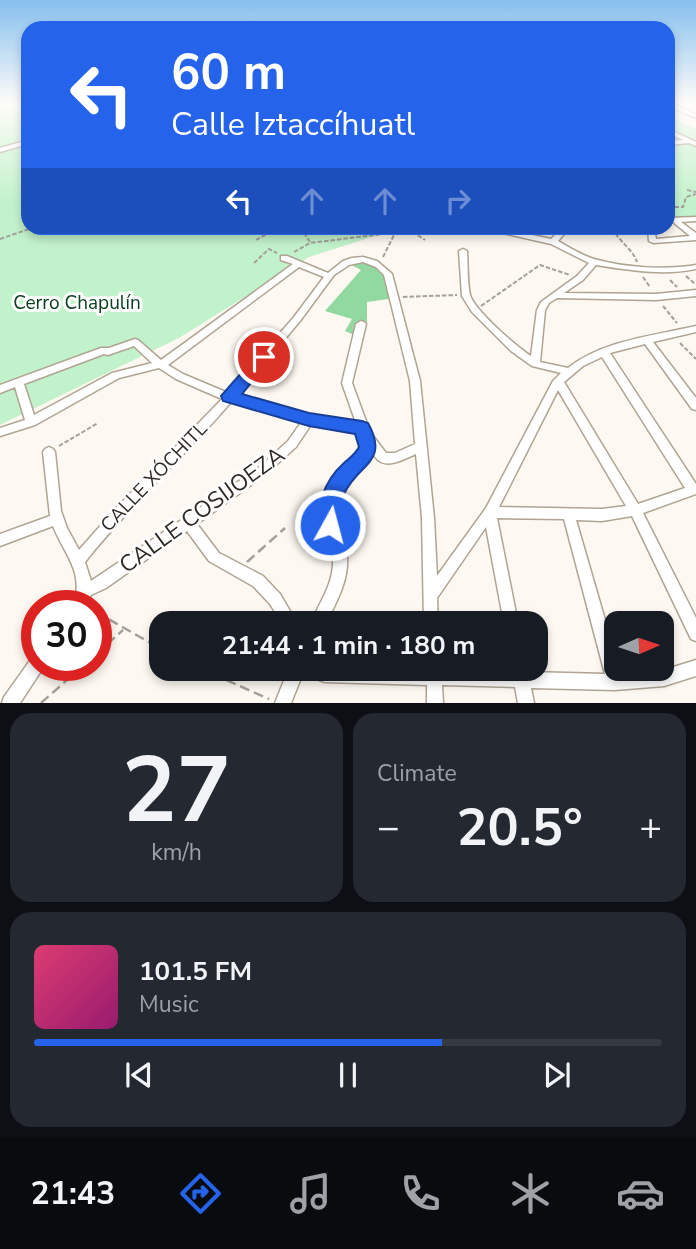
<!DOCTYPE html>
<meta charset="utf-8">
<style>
:root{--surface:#171b24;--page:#242831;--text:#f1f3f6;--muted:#9ea1a6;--line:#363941;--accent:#2563eb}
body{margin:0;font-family:"Nunito Sans",sans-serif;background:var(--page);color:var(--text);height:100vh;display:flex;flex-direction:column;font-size:26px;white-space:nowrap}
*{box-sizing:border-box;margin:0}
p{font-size:23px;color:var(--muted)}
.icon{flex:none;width:38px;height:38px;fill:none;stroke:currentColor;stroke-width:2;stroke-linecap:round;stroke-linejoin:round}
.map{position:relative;height:703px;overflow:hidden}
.sheet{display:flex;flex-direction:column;gap:10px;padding:10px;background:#0d0f14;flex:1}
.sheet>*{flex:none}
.guide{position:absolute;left:21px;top:21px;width:654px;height:214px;border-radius:21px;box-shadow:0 4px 10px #0003;background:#2563eb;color:#fff;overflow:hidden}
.needle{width:46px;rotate:87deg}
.buttons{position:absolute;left:604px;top:611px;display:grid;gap:14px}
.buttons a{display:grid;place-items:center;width:70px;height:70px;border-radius:14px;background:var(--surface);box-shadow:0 4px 10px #0003;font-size:35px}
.speed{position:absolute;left:21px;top:590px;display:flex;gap:14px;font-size:35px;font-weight:700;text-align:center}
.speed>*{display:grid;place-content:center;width:91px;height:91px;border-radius:50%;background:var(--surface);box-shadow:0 4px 10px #0003;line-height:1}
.speed .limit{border:10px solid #d22;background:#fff;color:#111}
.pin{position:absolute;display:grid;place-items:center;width:60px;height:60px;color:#fff;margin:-30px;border:4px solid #fff;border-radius:50%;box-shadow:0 2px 7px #0007}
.me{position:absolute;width:77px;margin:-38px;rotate:7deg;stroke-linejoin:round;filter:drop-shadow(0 0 5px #0008)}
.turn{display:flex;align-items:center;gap:24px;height:147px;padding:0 35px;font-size:32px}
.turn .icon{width:91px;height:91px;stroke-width:2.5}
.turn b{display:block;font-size:49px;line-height:60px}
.lanes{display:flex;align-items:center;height:66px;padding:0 35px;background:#0003;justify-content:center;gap:35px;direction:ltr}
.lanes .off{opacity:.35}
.big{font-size:52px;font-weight:700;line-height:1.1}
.sheet .tile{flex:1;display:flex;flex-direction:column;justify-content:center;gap:10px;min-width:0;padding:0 24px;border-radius:21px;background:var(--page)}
.sheet .dial{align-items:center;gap:0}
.dial b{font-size:91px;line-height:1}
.song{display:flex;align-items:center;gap:21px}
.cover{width:84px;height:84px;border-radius:10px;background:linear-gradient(135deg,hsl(340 70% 55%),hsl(320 70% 35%))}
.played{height:7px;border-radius:4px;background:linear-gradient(90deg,var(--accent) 65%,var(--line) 65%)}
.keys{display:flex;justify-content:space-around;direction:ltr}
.heat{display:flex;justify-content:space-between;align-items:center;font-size:38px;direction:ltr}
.sheet .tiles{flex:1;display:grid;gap:10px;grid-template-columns:1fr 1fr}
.tile:last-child{grid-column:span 2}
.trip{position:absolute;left:149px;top:611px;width:399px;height:70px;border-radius:21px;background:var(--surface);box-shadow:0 4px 10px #0003;font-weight:700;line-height:70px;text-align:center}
.tab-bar{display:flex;height:112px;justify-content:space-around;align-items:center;background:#090b0e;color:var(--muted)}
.tab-bar .icon{width:49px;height:49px}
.tab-bar .active{color:var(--accent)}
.tab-bar b{font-size:32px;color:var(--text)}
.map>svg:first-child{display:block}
.green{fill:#c2f2cb}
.forest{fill:#91d8a1}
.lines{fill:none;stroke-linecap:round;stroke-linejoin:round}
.street-casing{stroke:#b0a493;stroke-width:3}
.path-far1{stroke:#a5a099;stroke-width:2;stroke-dasharray:4.5 2;stroke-linecap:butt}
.path{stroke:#a5a099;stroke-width:2.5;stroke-dasharray:10 5;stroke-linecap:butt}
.street{fill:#fff;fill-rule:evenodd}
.route{fill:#2563eb;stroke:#184099;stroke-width:2}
.labels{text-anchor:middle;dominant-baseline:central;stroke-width:6;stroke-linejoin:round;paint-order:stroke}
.park-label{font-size:19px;fill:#0a411e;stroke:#fff}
.street-label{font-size:19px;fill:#2e2922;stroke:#fff}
.near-street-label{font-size:23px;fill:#2e2922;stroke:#fff}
</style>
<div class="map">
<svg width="696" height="703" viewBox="0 0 696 703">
<rect width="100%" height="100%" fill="#fdf8f1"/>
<g class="green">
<polygon points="28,104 28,228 400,228 309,257 179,338 0,425 0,105"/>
<polygon points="668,115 696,129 696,221 669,221"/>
</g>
<polygon class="forest" points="359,259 379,264 395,298 367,302 367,324 352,334 345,331 352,319 325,311 361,270 346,262"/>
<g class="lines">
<g class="street-casing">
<g id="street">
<polygon points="668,104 672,104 696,114 696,118 668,106"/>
<polygon points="668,129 696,142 696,146 689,143 668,145 668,141 683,140 668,133"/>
<polygon points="28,140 28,144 0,152 0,148"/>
<polygon points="696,217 696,221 681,222 696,233 696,240 653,243 649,241 648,228 654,228 656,239 690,236 673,222 668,222 668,218"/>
<path d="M489 228H499L551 239 562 228H569L558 241C570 248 584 257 598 260 627 268 667 270 696 265V269C663 276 629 270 596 265L583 280 564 293 656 294 696 290V296L656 300 557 298 549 303 545 310 540 362 568 368C604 340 653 336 696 326V332L653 342 696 398V410L692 409 645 344 610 353 696 484V494L643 513 696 618V641L691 639 632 516 602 521 576 520 616 658V668H619L621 674 664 670 696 660V676L664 686 615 690 531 688 534 703H518L515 687 442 685 443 703H427V685L325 682 319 680 317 674 319 668H442L513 671 512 668H528V672L605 674 564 519 497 518 518 623H504L486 527 437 598 438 623H424L422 518 416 454C406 458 388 469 378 460 375 457 373 454 371 450 364 469 343 478 338 499 334 520 345 537 347 557 349 580 336 603 326 623H311C319 603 333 585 333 562 334 537 318 517 328 492 338 465 366 463 359 432L312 423 296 447 265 475 197 524 219 553 263 576 280 594 297 623H282L270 604 253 586 209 561 187 531 106 588 91 595 87 606H73C85 572 65 556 53 526L0 546V534L50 516 43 452 45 449 49 447 53 449 55 452 61 511 67 528 79 550 117 507 222 399 176 379 159 368 119 378 35 425 0 436V428L25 420 15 387 0 393V385L101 348H109L135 339 138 340 161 360 293 264 281 260V256H287L328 273 343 261 352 258 363 257 377 261 392 274 420 381 434 518 437 576 486 508 553 381 561 373 532 366 511 351 472 312 462 296 459 251 463 249 467 251C468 265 467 281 470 295 475 311 516 346 531 356L537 310 541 302 577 276 589 263 551 244 489 230ZM363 262 376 267 384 275 410 381 415 444 395 453H386L370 432 352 383 366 324 364 322 361 321 356 324 342 383 356 423 305 414 237 396 300 321 334 275 349 265ZM299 267 324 277 294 317 228 393 183 374 168 365ZM134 346 152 363 112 373 34 415 24 384 104 354 108 355ZM602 357 685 488 638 504 564 382 583 366ZM558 390 626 506 602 509 499 507ZM231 402 302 421 288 441 257 469 91 581 85 562C130 505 184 457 231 402Z"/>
<polygon points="37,657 37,665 45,665 20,703 2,703 4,697 31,659"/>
<polygon points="289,668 305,668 291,703 275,703"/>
</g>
</g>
<g class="path-far1">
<polyline points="693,105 696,107"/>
<polyline points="687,190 696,192"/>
<polyline points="668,207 683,207 686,197 696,194"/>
<polyline points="407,228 425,240"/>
<path d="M612 228C620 243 632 248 637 262"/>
<polyline points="0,239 32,228"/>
<polyline points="256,240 277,228"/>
<polyline points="310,242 304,233 351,228"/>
<polyline points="294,252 310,243 391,233 398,228"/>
<polyline points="383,257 396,231"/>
<polyline points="254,263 269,249 277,253"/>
<polyline points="686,276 695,284"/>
<polyline points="643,277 650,287"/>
<polyline points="670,280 677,287"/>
<polyline points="403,297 457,295"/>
<polyline points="481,306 540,265 570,275"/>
<polyline points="663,306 677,323"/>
<polyline points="680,343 696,359"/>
<polyline points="59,446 98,423"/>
</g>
<g class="path">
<polyline points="247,562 285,528"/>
<polyline points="96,612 161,649"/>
<polyline points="96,654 123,630"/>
<polyline points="199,668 269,699"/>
<polyline points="41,703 84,665"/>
</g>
<use href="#street" class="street"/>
</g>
<linearGradient id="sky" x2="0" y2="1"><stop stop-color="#85bfee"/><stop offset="0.51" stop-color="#fefcf9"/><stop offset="1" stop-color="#fefcf9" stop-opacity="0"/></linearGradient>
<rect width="696" height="202" fill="url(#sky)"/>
<path class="route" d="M264 352 272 357 242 394 309 413 362 421 368 423C390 463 358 463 344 494 339 506 343 520 338 532L330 534 323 532C312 510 326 479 343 464 349 458 355 455 359 447L355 434 309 426 223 401 221 396 258 354Z"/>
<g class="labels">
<g class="park-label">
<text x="77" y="303">Cerro Chapulín</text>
</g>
<g class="street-label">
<text transform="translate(154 477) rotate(-46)">CALLE XÓCHITL</text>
</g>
<g class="near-street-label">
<text transform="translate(202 510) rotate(-36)">CALLE COSIJOEZA</text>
</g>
</g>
</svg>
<div class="buttons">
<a><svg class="needle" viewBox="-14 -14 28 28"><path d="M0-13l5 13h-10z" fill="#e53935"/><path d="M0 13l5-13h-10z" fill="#9ea1a6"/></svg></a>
</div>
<div class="speed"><div class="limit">30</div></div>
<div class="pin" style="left:264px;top:357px;background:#d93025"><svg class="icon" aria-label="arrive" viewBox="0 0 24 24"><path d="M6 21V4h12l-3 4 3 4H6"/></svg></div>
<svg class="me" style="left:330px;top:525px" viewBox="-20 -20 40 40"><circle r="17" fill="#2563eb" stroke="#fff" stroke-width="3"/><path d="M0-11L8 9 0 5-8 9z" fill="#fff"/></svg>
<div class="trip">21:44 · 1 min · 180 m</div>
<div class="guide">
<div class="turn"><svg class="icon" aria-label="left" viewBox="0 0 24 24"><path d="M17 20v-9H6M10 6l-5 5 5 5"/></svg><div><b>60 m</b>Calle Iztaccíhuatl</div></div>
<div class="lanes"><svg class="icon" aria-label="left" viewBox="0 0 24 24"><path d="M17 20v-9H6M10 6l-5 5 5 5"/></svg><svg class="icon off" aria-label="ahead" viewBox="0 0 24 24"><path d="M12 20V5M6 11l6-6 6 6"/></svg><svg class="icon off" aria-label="ahead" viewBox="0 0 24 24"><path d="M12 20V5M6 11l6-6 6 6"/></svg><svg class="icon off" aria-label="right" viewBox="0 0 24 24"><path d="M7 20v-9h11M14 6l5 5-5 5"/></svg></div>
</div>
</div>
<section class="sheet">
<div class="tiles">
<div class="tile dial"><b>27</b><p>km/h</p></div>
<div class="tile"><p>Climate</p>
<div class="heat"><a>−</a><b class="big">20.5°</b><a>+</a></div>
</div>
<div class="tile">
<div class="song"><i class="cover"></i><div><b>101.5 FM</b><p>Music</p></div></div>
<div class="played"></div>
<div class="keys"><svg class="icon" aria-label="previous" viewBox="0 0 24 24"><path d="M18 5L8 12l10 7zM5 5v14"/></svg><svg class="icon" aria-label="pause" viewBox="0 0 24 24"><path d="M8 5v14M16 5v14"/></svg><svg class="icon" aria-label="next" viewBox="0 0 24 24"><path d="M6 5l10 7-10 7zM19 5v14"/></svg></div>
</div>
</div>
</section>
<nav class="tab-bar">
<b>21:43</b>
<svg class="icon active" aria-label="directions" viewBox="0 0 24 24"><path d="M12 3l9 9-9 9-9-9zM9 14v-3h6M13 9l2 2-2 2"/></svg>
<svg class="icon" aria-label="music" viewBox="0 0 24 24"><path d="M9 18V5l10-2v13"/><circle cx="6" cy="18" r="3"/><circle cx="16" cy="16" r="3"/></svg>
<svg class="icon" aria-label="phone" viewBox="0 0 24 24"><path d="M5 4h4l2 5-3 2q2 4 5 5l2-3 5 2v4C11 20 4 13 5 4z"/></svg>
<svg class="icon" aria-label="climate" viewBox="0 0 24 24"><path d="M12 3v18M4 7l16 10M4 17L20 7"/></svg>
<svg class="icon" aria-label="car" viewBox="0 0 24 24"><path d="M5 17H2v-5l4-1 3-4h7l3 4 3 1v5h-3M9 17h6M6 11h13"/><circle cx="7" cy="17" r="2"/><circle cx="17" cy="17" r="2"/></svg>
</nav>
